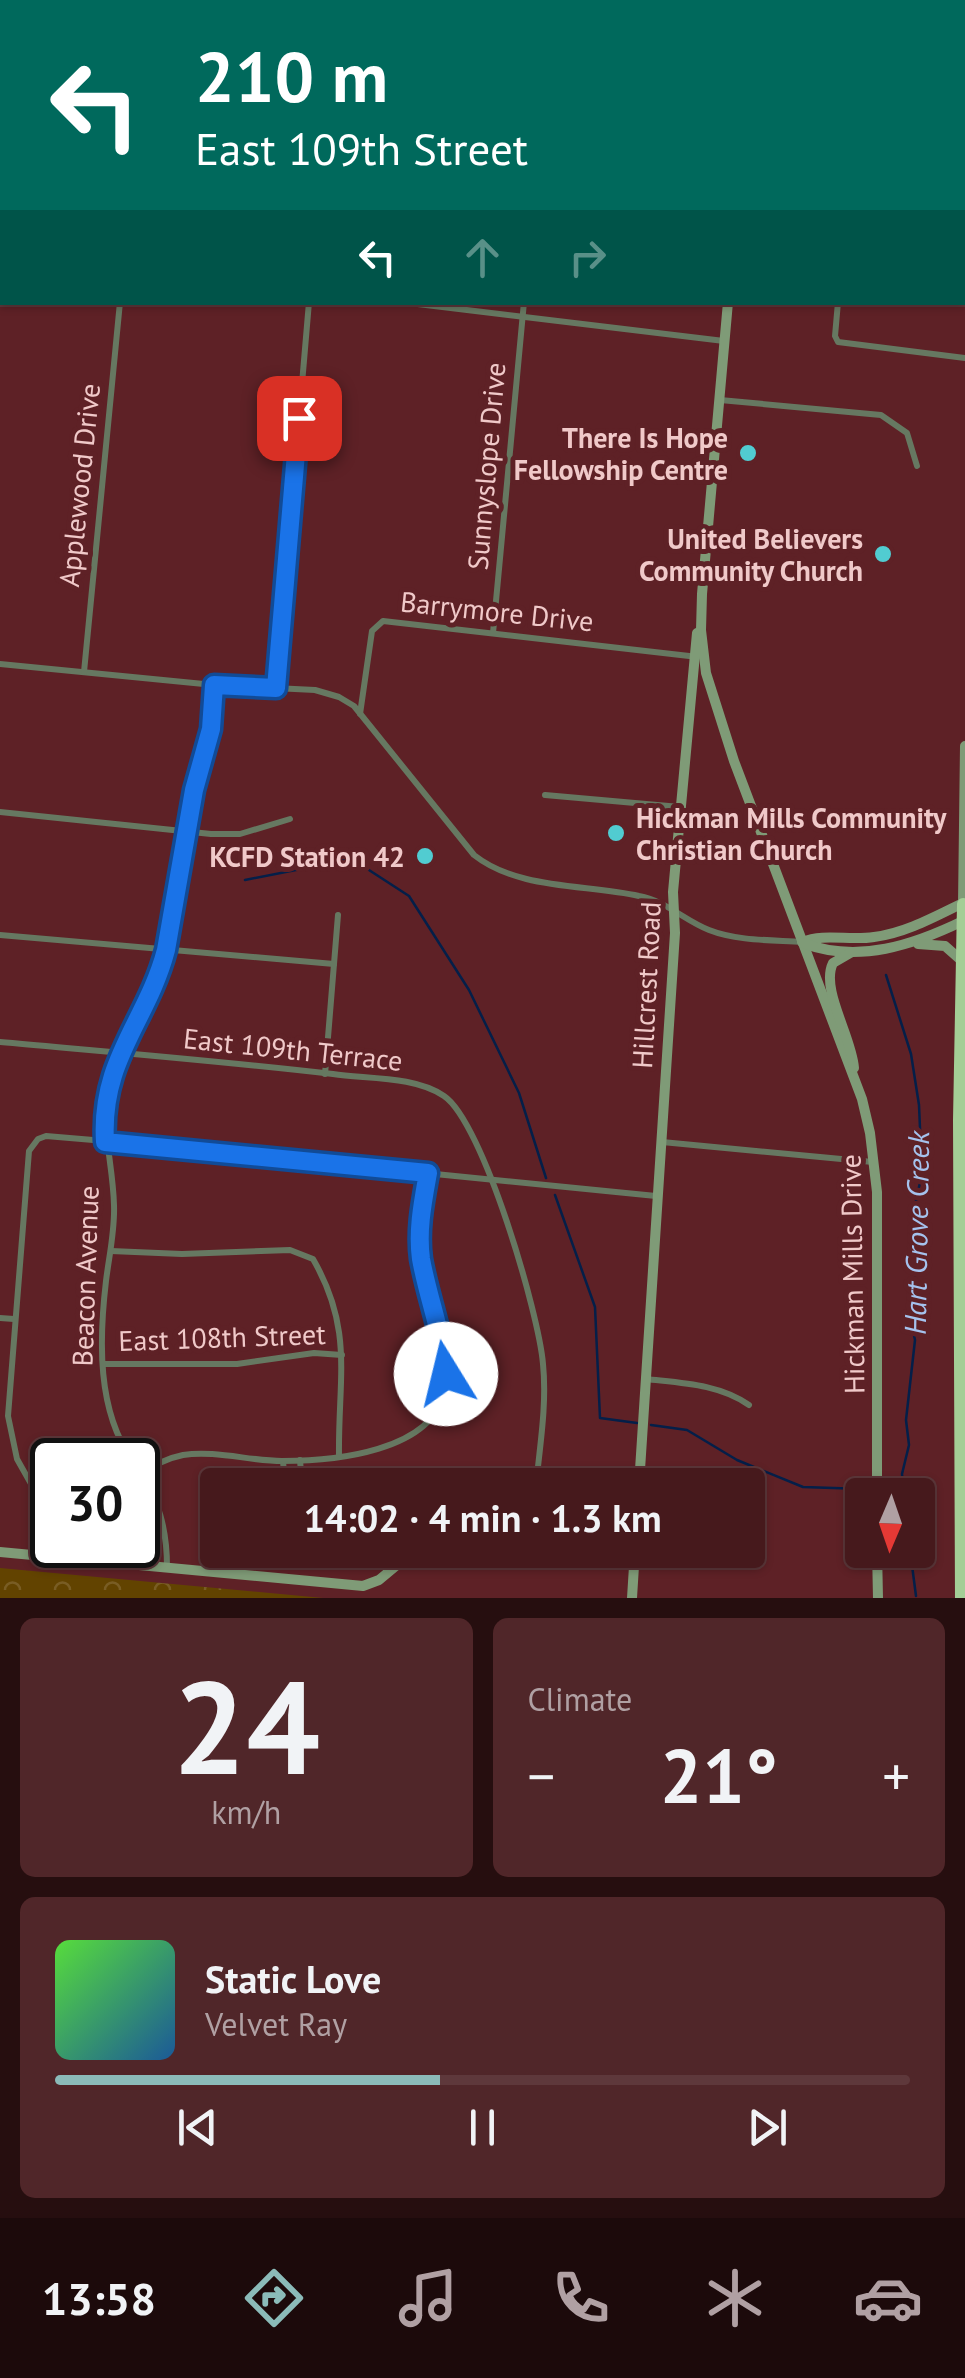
<!DOCTYPE html>
<meta charset="utf-8">
<style>
:root{--surface:#46191c;--page:#502629;--text:#f1f3f6;--muted:#b0a0a3;--line:#5e383b;--accent:#8bbbb9}
body{margin:0;font-family:"PT Sans",sans-serif;background:var(--page);color:var(--text);height:100vh;display:flex;flex-direction:column;font-size:38px;white-space:nowrap}
*{box-sizing:border-box;margin:0}
p{font-size:32px;color:var(--muted)}
.icon{flex:none;width:55px;height:55px;fill:none;stroke:currentColor;stroke-width:2;stroke-linecap:round;stroke-linejoin:round}
.map{position:relative;height:1598px;overflow:hidden}
.drawer{display:flex;flex-direction:column;gap:20px;padding:20px;background:#260e0f;flex:1}
.drawer>*{flex:none}
.guide{position:absolute;left:0px;top:0px;width:965px;height:305px;box-shadow:0 2px 8px #0004,0 0 0 2px var(--line);background:#00695c;color:#fff;overflow:hidden}
.needle{width:65px;rotate:182deg}
.buttons{position:absolute;left:845px;top:1478px;display:grid;gap:20px}
.buttons a{display:grid;place-items:center;width:90px;height:90px;border-radius:10px;background:var(--surface);box-shadow:0 2px 8px #0004,0 0 0 2px var(--line);font-size:50px}
.speed{position:absolute;left:30px;top:1438px;display:flex;gap:20px;font-size:50px;font-weight:700;text-align:center}
.speed>*{display:grid;place-content:center;width:130px;height:130px;border-radius:50%;background:var(--surface);box-shadow:0 2px 8px #0004,0 0 0 2px var(--line);line-height:1}
.speed .limit{border:5px solid #111;border-radius:15px;background:#fff;color:#111}
.pin{position:absolute;display:grid;place-items:center;width:85px;height:85px;color:#fff;margin:-42px;border-radius:20px;box-shadow:0 5px 15px #0006}
.me{position:absolute;width:110px;margin:-55px;rotate:351deg;stroke-linejoin:round;filter:drop-shadow(0 0 8px #0008)}
.turn{display:flex;align-items:center;gap:35px;height:210px;padding:0 30px;font-size:45px}
.turn .icon{width:130px;height:130px;stroke-width:2.5}
.turn b{display:block;font-size:70px;line-height:85px}
.lanes{display:flex;align-items:center;height:95px;padding:0 30px;background:#0003;justify-content:center;gap:50px;direction:ltr}
.lanes .off{opacity:.35}
.big{font-size:75px;font-weight:700;line-height:1.1}
.drawer .tile{flex:1;display:flex;flex-direction:column;justify-content:center;gap:15px;min-width:0;padding:0 35px;border-radius:15px;background:var(--page)}
.drawer .dial{align-items:center;gap:0}
.dial b{font-size:130px;line-height:1}
.song{display:flex;align-items:center;gap:30px}
.cover{width:120px;height:120px;border-radius:15px;background:linear-gradient(135deg,hsl(110 70% 55%),hsl(210 70% 35%))}
.played{height:10px;border-radius:5px;background:linear-gradient(90deg,var(--accent) 45%,var(--line) 45%)}
.keys{display:flex;justify-content:space-around;direction:ltr}
.heat{display:flex;justify-content:space-between;align-items:center;font-size:55px;direction:ltr}
.drawer .tiles{flex:1;display:grid;gap:20px;grid-template-columns:1fr 1fr}
.tile:last-child{grid-column:span 2}
.trip{position:absolute;left:200px;top:1468px;width:565px;height:100px;border-radius:10px;background:var(--surface);box-shadow:0 2px 8px #0004,0 0 0 2px var(--line);font-weight:700;line-height:100px;text-align:center}
.tab-bar{display:flex;height:160px;justify-content:space-around;align-items:center;background:#1c0a0b;color:var(--muted)}
.tab-bar .icon{width:70px;height:70px}
.tab-bar .selected{color:var(--accent)}
.tab-bar b{font-size:45px;color:var(--text)}
.map>svg:first-child{display:block}
.forest{fill:url(#forest-crowns)}
.lines{fill:none;stroke-linecap:round;stroke-linejoin:round}
.stream{stroke:#041f49;stroke-width:2.5}
.street{stroke:#667861;stroke-width:6}
.secondary{stroke:#7f9b77;stroke-width:10}
.highway{stroke:#a4ce96;stroke-width:12}
.route-casing{stroke:#114b97;stroke-width:25}
.route{stroke:#1a73e8;stroke-width:18}
.poi-dot{fill:#51ccd1;stroke:#5e2126;stroke-width:4}
.labels{text-anchor:middle;dominant-baseline:central;stroke-width:10;stroke-linejoin:round;paint-order:stroke}
.poi-label{font-size:28px;font-weight:bold;fill:#f0c9c9;stroke:#5e2126;text-anchor:end}
.street-label{font-size:28px;fill:#f0c9c9;stroke:#5e2126}
.water-label{font-size:30px;font-style:italic;fill:#a5c2ed;stroke:#5e2126}
</style>
<div class="map">
<svg width="965" height="1598" viewBox="0 0 965 1598">
<defs>
<pattern id="forest-crowns" width="20" height="18" patternUnits="userSpaceOnUse" patternTransform="scale(2.5)"><rect width="20" height="18" fill="#624300"/><path d="M2 6a3 3 0 1 1 6 0M12 15a3 3 0 1 1 6 0" fill="none" stroke="#795d24"/></pattern>
</defs>
<rect width="100%" height="100%" fill="#5e2126"/>
<polygon class="forest" points="0,1568 323,1598 0,1598"/>
<g class="lines">
<g class="stream">
<polyline points="245,880 352,859 409,896 469,990 519,1093 546,1178"/>
<polyline points="886,975 911,1054 919,1105 922,1175 916,1199 918,1233 910,1258 916,1284 910,1317 915,1340 906,1420 909,1445 902,1474 904,1495"/>
<polyline points="555,1195 595,1307 600,1418 637,1423"/>
<polyline points="651,1425 687,1430 737,1460 803,1487 864,1489"/>
<polyline points="910,1550 916,1596"/>
</g>
<g class="street">
<polyline points="148,2 148,0"/>
<polyline points="334,2 334,0"/>
<polyline points="553,2 553,0"/>
<polyline points="0,252 2,252"/>
<polyline points="401,302 724,341"/>
<polyline points="838,302 835,336 838,342 965,358"/>
<polyline points="720,400 881,415 907,433 917,466"/>
<polyline points="493,633 524,302"/>
<path d="M0 664 214 685 315 690 339 697 354 706 474 855C518 890 586 884 639 896 666 901 684 920 709 930 737 941 772 940 802 942"/>
<polyline points="84,672 120,302"/>
<polyline points="276,688 309,302"/>
<polyline points="360,714 372,631 383,621 698,657"/>
<polyline points="545,795 680,807"/>
<polyline points="0,812 211,834 240,834 290,819"/>
<polyline points="0,935 334,964"/>
<path d="M0 1042C111 1052 222 1061 333 1074 367 1079 415 1076 444 1096 483 1122 539 1314 543 1364 547 1404 540 1445 536 1485"/>
<polyline points="325,1074 338,915"/>
<polyline points="662,1142 873,1162"/>
<path d="M111 1251 182 1254 290 1250 313 1259C354 1330 338 1378 339 1455"/>
<polyline points="0,1318 14,1319"/>
<polyline points="104,1364 237,1364 314,1353 342,1355"/>
<path d="M646 1379C681 1383 719 1384 749 1405"/>
<path d="M132 1460C97 1410 99 1340 106 1281 109 1256 115 1231 114 1205 113 1160 98 1121 111 1076 124 1031 155 995 167 950L195 790 211 729 214 685"/>
<polyline points="300,1460 302,1485"/>
<polyline points="283,1461 285,1485"/>
<path d="M138 1468C159 1499 167 1530 167 1567"/>
<path d="M141 1474C154 1465 168 1458 183 1455 215 1450 250 1461 282 1461 333 1461 433 1452 444 1391 452 1349 430 1305 422 1264 416 1233 423 1203 428 1173"/>
<polyline points="52,1521 17,1459 8,1416 29,1151 38,1139 46,1136 105,1141 656,1196"/>
</g>
<g class="secondary">
<polyline points="751,0 751,2"/>
<polyline points="962,0 965,5"/>
<polyline points="760,2 760,0"/>
<polyline points="728,302 702,594 701,630 706,673 734,761 862,1099 870,1133 877,1192 877,1495"/>
<polyline points="963,904 965,746"/>
<path d="M802 942C825 933 849 941 874 937 906 933 936 916 965 902"/>
<path d="M803 943C858 964 914 945 965 920"/>
<polyline points="918,944 945,946 962,961"/>
<path d="M852 952 833 963C820 989 852 1037 854 1068"/>
<polyline points="639,1485 675,933 673,892 697,633"/>
<polyline points="877,1550 878,1598"/>
<polyline points="0,1552 363,1586 379,1580 415,1550"/>
<polyline points="632,1598 635,1550"/>
</g>
<polyline class="highway" points="961,1598 959,1120 963,904"/>
</g>
<g class="lines">
<g class="route-casing">
<path id="route" d="M299 418 276 688 214 685 211 729 194 790 166 950C147 1022 100 1059 105 1142L428 1173C423 1201 417 1230 421 1259 428 1298 443 1335 446 1374"/>
</g>
<use href="#route" class="route"/>
</g>
<g class="poi-dot">
<circle cx="748" cy="453" r="10"/>
<circle cx="883" cy="554" r="10"/>
<circle cx="616" cy="833" r="10"/>
<circle cx="425" cy="856" r="10"/>
</g>
<g class="labels">
<g class="poi-label">
<text x="728" y="437">There Is Hope<tspan x="728" dy="32">Fellowship Centre</tspan></text>
<text x="863" y="538">United Believers<tspan x="863" dy="32">Community Church</tspan></text>
<text x="636" y="817" text-anchor="start">Hickman Mills Community<tspan x="636" dy="32">Christian Church</tspan></text>
<text x="405" y="856">KCFD Station 42</text>
</g>
<g class="street-label">
<text transform="translate(486 466) rotate(-85)">Sunnyslope Drive</text>
<text transform="translate(79 485) rotate(-84)">Applewood Drive</text>
<text transform="translate(497 611) rotate(6)">Barrymore Drive</text>
<text transform="translate(646 985) rotate(-87)">Hillcrest Road</text>
<text transform="translate(293 1049) rotate(6)">East 109th Terrace</text>
<text transform="translate(852 1274) rotate(-91)">Hickman Mills Drive</text>
<text transform="translate(85 1276) rotate(-88)">Beacon Avenue</text>
<text transform="translate(222 1337) rotate(-2)">East 108th Street</text>
</g>
<g class="water-label">
<text transform="translate(916 1233) rotate(-89)">Hart Grove Creek</text>
</g>
</g>
</svg>
<div class="buttons">
<a><svg class="needle" viewBox="-14 -14 28 28"><path d="M0-13l5 13h-10z" fill="#e53935"/><path d="M0 13l5-13h-10z" fill="#b0a0a3"/></svg></a>
</div>
<div class="speed"><div class="limit">30</div></div>
<div class="pin" style="left:299px;top:418px;background:#d93025"><svg class="icon" aria-label="arrive" viewBox="0 0 24 24"><path d="M6 21V4h12l-3 4 3 4H6"/></svg></div>
<svg class="me" style="left:446px;top:1374px" viewBox="-20 -20 40 40"><circle r="19" fill="#fff"/><path d="M0-13L10 11 0 6-10 11z" fill="#1a73e8"/></svg>
<div class="trip">14:02 · 4 min · 1.3 km</div>
<div class="guide">
<div class="turn"><svg class="icon" aria-label="left" viewBox="0 0 24 24"><path d="M17 20v-9H6M10 6l-5 5 5 5"/></svg><div><b>210 m</b>East 109th Street</div></div>
<div class="lanes"><svg class="icon" aria-label="left" viewBox="0 0 24 24"><path d="M17 20v-9H6M10 6l-5 5 5 5"/></svg><svg class="icon off" aria-label="ahead" viewBox="0 0 24 24"><path d="M12 20V5M6 11l6-6 6 6"/></svg><svg class="icon off" aria-label="right" viewBox="0 0 24 24"><path d="M7 20v-9h11M14 6l5 5-5 5"/></svg></div>
</div>
</div>
<section class="drawer">
<div class="tiles">
<div class="tile dial"><b>24</b><p>km/h</p></div>
<div class="tile"><p>Climate</p>
<div class="heat"><a>−</a><b class="big">21°</b><a>+</a></div>
</div>
<div class="tile">
<div class="song"><i class="cover"></i><div><b>Static Love</b><p>Velvet Ray</p></div></div>
<div class="played"></div>
<div class="keys"><svg class="icon" aria-label="previous" viewBox="0 0 24 24"><path d="M18 5L8 12l10 7zM5 5v14"/></svg><svg class="icon" aria-label="pause" viewBox="0 0 24 24"><path d="M8 5v14M16 5v14"/></svg><svg class="icon" aria-label="next" viewBox="0 0 24 24"><path d="M6 5l10 7-10 7zM19 5v14"/></svg></div>
</div>
</div>
</section>
<nav class="tab-bar">
<b>13:58</b>
<svg class="icon selected" aria-label="directions" viewBox="0 0 24 24"><path d="M12 3l9 9-9 9-9-9zM9 14v-3h6M13 9l2 2-2 2"/></svg>
<svg class="icon" aria-label="music" viewBox="0 0 24 24"><path d="M9 18V5l10-2v13"/><circle cx="6" cy="18" r="3"/><circle cx="16" cy="16" r="3"/></svg>
<svg class="icon" aria-label="phone" viewBox="0 0 24 24"><path d="M5 4h4l2 5-3 2q2 4 5 5l2-3 5 2v4C11 20 4 13 5 4z"/></svg>
<svg class="icon" aria-label="climate" viewBox="0 0 24 24"><path d="M12 3v18M4 7l16 10M4 17L20 7"/></svg>
<svg class="icon" aria-label="car" viewBox="0 0 24 24"><path d="M5 17H2v-5l4-1 3-4h7l3 4 3 1v5h-3M9 17h6M6 11h13"/><circle cx="7" cy="17" r="2"/><circle cx="17" cy="17" r="2"/></svg>
</nav>
